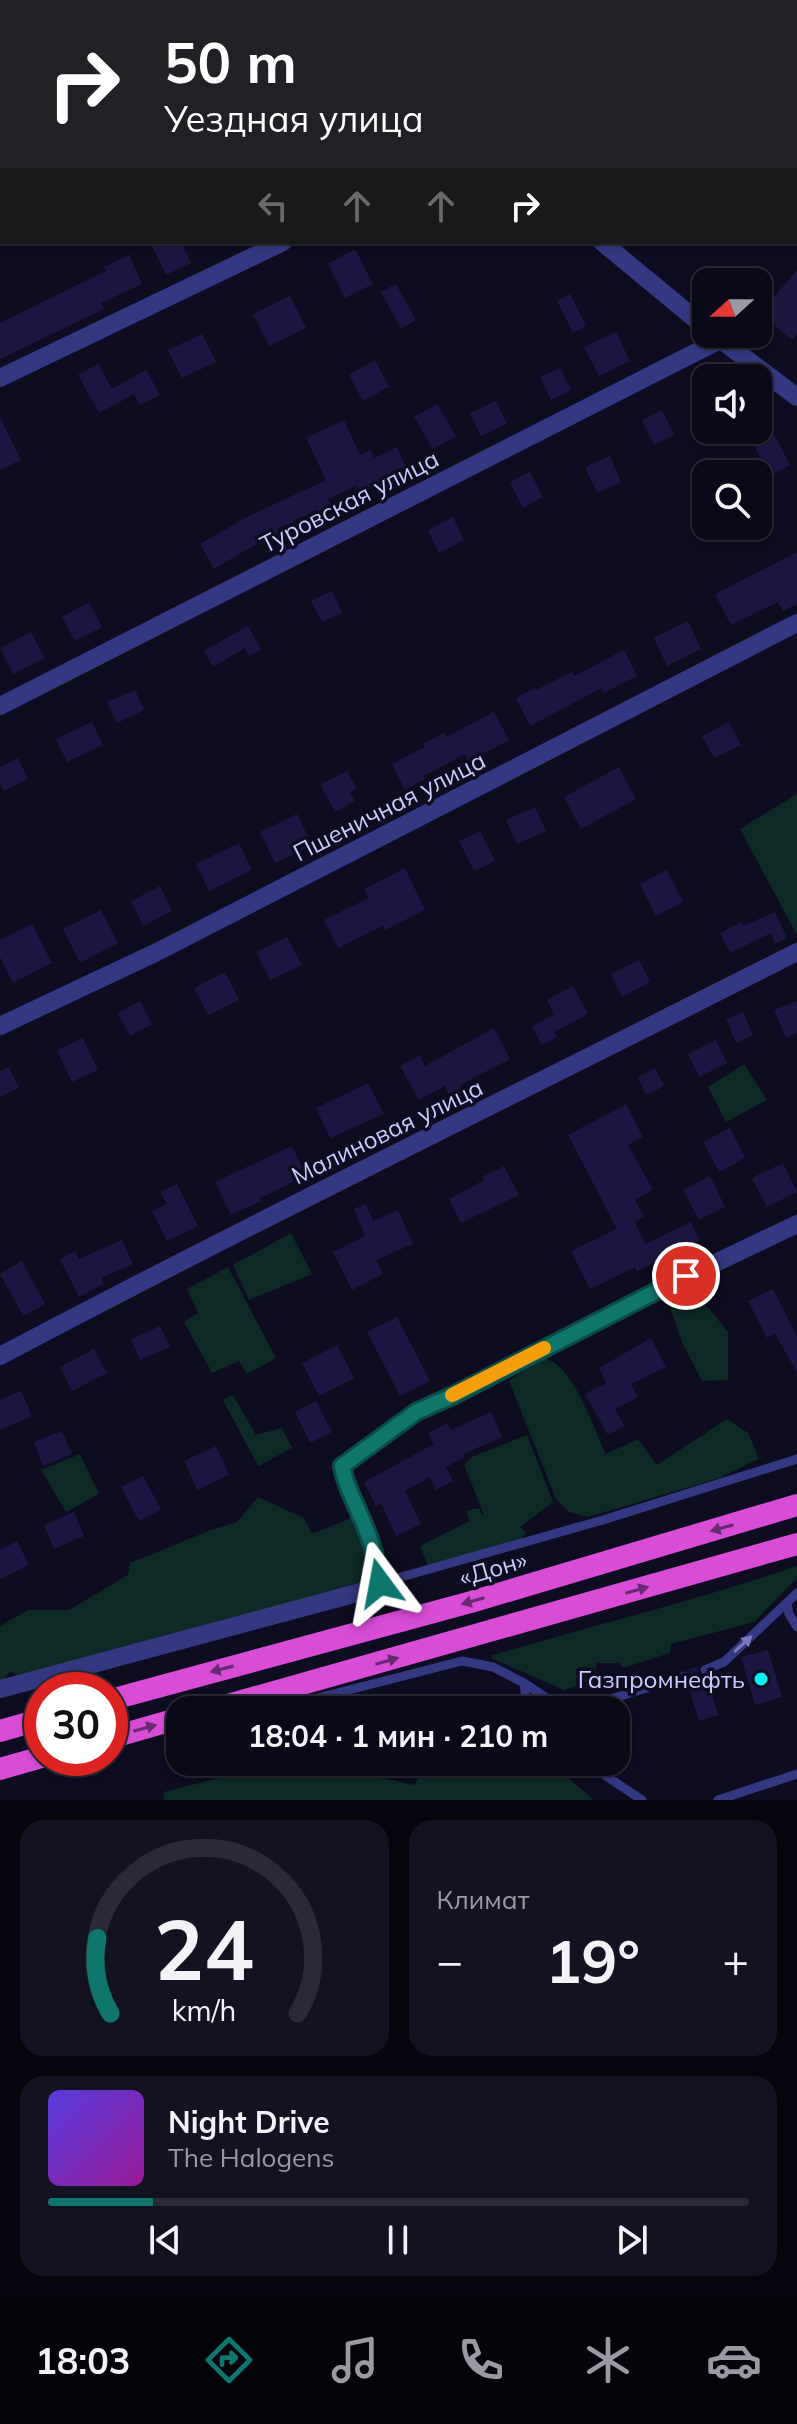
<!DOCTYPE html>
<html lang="ru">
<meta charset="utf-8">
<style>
:root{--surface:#0a0918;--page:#131221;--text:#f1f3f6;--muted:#999aa2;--line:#2a2a37;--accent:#0f766e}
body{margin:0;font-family:Mulish,sans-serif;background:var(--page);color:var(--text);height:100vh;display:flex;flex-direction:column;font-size:30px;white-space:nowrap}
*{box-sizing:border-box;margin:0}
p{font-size:26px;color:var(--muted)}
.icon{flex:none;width:44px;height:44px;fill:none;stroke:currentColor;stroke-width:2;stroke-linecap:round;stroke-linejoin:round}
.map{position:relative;height:1800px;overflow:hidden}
.details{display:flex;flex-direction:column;gap:20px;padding:20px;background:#06050d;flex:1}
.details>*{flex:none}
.top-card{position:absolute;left:0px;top:0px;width:798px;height:244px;box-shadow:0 2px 6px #0004,0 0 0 2px var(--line);background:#202124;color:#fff;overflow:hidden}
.needle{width:52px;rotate:249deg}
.tools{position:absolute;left:692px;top:268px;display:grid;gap:16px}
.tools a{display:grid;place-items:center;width:80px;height:80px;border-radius:16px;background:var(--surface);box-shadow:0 2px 6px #0004,0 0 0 2px var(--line);font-size:40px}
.speed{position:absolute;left:24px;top:1672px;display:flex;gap:16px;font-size:40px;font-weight:700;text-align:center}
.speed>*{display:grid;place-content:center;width:104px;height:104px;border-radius:50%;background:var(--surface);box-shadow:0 2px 6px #0004,0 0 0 2px var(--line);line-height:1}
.speed .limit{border:12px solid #d22;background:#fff;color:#111}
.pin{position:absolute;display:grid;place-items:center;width:68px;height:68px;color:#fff;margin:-34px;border:4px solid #fff;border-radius:50%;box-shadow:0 2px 8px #0007}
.me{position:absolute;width:88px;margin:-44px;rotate:347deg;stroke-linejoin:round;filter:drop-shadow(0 0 6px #0008)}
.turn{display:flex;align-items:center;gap:28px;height:168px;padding:0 32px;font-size:36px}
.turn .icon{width:104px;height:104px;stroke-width:2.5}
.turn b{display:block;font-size:56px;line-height:68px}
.lanes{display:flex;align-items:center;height:76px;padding:0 32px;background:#0003;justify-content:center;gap:40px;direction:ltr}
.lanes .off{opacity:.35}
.big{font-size:60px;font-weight:700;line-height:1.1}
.details .tile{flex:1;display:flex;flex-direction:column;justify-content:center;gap:12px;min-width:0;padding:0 28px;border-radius:24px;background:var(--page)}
.details .dial{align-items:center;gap:0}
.dial svg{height:208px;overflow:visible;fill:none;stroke:var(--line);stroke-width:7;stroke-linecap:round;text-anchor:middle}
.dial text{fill:var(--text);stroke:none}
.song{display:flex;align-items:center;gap:24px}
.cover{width:96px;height:96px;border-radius:12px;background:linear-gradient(135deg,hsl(250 70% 55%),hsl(300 70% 35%))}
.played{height:8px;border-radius:4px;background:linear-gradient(90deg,var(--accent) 15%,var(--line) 15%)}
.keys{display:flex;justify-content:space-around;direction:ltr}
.heat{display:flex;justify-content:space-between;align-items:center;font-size:44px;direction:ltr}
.details .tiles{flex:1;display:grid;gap:20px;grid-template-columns:1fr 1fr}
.tile:last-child{grid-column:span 2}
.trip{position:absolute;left:166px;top:1696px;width:464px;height:80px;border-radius:24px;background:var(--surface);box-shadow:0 2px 6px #0004,0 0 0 2px var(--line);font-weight:700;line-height:80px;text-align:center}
.dock{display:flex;height:128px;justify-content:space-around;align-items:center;background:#04040a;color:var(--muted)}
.dock .icon{width:56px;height:56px}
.dock .current{color:var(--accent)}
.dock b{font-size:36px;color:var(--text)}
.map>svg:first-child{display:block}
.green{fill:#0e2a27}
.building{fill:#1c1742}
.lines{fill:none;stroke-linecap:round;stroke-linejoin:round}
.service{stroke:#343881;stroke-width:9}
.minor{stroke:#343881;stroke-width:18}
.trunk{stroke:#d84cd6;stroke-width:22}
.oneway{fill:#682972}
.oneway2{fill:#787aba}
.route-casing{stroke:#0a4d48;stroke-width:20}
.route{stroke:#0f766e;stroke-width:14}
.slow{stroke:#f59e0b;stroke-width:14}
.poi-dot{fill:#00f1f6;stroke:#0d0c20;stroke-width:3}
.labels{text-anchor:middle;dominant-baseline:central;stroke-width:7;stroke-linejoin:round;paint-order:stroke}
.street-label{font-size:24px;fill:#cccbff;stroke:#0d0c20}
.poi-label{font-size:24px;fill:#cccbff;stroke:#0d0c20;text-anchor:end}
</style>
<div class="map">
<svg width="797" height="1800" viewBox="0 0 797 1800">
<rect width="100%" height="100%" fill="#0d0c20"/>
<g class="green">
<polygon points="797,794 797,935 740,829"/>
<polygon points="744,1064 767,1100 726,1122 708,1087"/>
<polygon points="291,1233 312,1274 249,1300 233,1265"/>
<polygon points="228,1267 276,1358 247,1374 239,1361 212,1373 184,1322 198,1313 187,1289"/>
<polygon points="682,1297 706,1305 728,1332 728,1380 702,1381 682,1342 667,1299"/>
<path d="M543 1358C573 1363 594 1429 606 1454L638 1439 657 1465 727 1419 748 1433 759 1459 717 1479 588 1517 569 1512 556 1499 509 1381Z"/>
<polygon points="233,1395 256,1435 282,1428 292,1448 258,1466 223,1400"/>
<polygon points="527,1435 553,1502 520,1527 526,1533 519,1542 429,1568 420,1546 470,1521 466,1511 479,1508 482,1515 484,1515 464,1465 472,1457"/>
<polygon points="80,1454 99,1494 66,1512 41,1470"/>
<polygon points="258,1497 304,1518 312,1534 351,1518 370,1566 367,1580 345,1589 22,1677 10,1671 0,1683 0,1626 28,1610 69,1610 128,1575 130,1563 211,1530 237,1522"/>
<path d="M797 1566V1578L754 1622 671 1644 670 1653 623 1668 619 1663H597L592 1681 564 1690 491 1658 493 1655C594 1625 697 1600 797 1566Z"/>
<polygon points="282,1762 359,1762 365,1774 414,1785 429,1762 549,1762 594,1800 164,1800 164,1792"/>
</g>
<g class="building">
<polygon points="161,242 181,242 191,263 166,275 152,246"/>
<polygon points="355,249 373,284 345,298 328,264"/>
<polygon points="129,255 142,284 101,303 104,309 0,359 0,323 106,271 104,267"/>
<polygon points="797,270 797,333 792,340 759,314"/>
<polygon points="396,284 416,320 401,329 381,292"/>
<polygon points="570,294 586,326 573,333 557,301"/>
<polygon points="290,296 306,328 269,346 253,314"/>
<polygon points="616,332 630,361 599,376 584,347"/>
<polygon points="202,334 216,362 182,378 168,350"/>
<polygon points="375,360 389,387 363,401 349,375"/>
<polygon points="98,364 112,389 146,370 160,395 140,405 134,394 99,413 78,375"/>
<polygon points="560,368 571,390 551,400 540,377"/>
<polygon points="496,401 507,424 481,436 470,413"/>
<polygon points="437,404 456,436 433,449 414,417"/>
<polygon points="662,410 674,435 654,445 642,420"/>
<polygon points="0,417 21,460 0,470"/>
<polygon points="344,420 360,455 370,450 374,458 397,447 407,470 359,492 356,486 328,499 334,511 321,518 316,510 278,529 282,538 268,545 265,539 214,569 200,544 245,518 326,480 306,438"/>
<polygon points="746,430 772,430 790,465 770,476"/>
<polygon points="610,456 621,482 597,493 585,467"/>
<polygon points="530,472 543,497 523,508 510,482"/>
<polygon points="453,517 464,540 439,553 428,530"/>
<polygon points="797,552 797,604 783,611 778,602 731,625 715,594"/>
<polygon points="332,591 342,613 322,622 311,601"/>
<polygon points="89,602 102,627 75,641 62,617"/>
<polygon points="688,621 701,649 667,666 654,638"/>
<polygon points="248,626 261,649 249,656 245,648 213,667 204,651"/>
<polygon points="31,632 45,658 13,674 0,648"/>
<polygon points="624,650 637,676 604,693 602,688 530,726 516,698 535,688 536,690 572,672 574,676"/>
<polygon points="135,690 144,710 117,723 107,702"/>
<polygon points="494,712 509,740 469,761 465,754 424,776 425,779 405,790 392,764 425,747 423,744 444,733 446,737"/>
<polygon points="92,722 103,745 67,762 56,739"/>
<polygon points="729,722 741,745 714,758 702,736"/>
<polygon points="18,758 28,779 4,791 0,784 0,767"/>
<polygon points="619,767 636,799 581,829 564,797"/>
<polygon points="347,771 357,789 350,792 355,801 335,812 320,785"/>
<polygon points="535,807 546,831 517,844 506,820"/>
<polygon points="297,814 312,845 275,863 260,832"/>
<polygon points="480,831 495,861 474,871 459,841"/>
<polygon points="239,843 252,870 209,891 196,864"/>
<polygon points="405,868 425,910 385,930 383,926 338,948 324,920 369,898 364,889"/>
<polygon points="667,870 683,902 656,916 640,884"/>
<polygon points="160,886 172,911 143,926 131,901"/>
<polygon points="101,910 118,943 80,963 63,929"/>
<polygon points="775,912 787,938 775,944 771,933 730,953 720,933 741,922 743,926"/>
<polygon points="32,924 52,963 13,983 0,957 0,940"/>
<polygon points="287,937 302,965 270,980 256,952"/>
<polygon points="639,960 650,982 622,997 611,974"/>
<polygon points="225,972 239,1000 208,1015 194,988"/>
<polygon points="573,986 588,1014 554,1032 557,1037 542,1045 532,1027 554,1014 547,1000"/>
<polygon points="140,1001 152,1024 130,1036 118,1013"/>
<polygon points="797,1001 797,1033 786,1038 774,1010"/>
<polygon points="743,1012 753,1035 736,1043 726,1019"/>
<polygon points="494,1028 510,1059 460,1085 463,1089 450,1096 445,1086 419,1100 400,1066 420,1055 425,1066"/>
<polygon points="83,1038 98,1070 72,1082 57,1050"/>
<polygon points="716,1040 727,1063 699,1077 688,1054"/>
<polygon points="9,1067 19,1088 0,1097 0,1071"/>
<polygon points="655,1068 664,1086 646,1095 638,1077"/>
<polygon points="368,1083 384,1114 330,1138 316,1108"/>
<polygon points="626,1104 643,1137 628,1145 653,1190 635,1200 644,1217 635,1222 645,1244 691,1222 700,1241 637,1271 635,1267 590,1289 571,1251 617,1229 568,1135"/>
<polygon points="730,1128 745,1158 719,1172 703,1142"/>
<polygon points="292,1146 306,1176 260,1198 261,1201 231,1215 215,1182"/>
<polygon points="783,1163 797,1192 767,1207 752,1178"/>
<polygon points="504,1166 519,1195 461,1223 449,1199 484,1180 482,1177"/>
<polygon points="710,1176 725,1207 699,1220 683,1190"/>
<polygon points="177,1184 198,1226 167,1241 152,1211 167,1204 160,1192"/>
<polygon points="366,1204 373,1221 398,1210 413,1244 376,1260 383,1274 352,1290 333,1252 365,1236 354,1209"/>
<polygon points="122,1240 133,1264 101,1278 104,1284 79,1297 60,1259 75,1251 79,1259"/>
<polygon points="22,1261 45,1304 23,1316 0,1274"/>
<polygon points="773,1289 797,1337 797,1372 775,1334 767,1338 748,1301"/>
<polygon points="397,1317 430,1381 400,1396 367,1332"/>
<polygon points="160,1326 170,1347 140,1360 131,1339"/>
<polygon points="651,1338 666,1367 631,1384 638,1397 615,1409 625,1426 608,1435 585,1394 606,1383 599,1368"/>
<polygon points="337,1345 354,1378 319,1396 302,1363"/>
<polygon points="94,1349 107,1373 72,1391 60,1367"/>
<polygon points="21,1391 32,1416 0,1430 0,1400"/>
<polygon points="316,1401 332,1432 310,1443 295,1412"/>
<polygon points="491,1412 502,1437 463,1454 465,1457 446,1467 453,1481 436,1490 430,1477 405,1491 421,1524 396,1536 381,1503 376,1506 364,1482 434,1444 428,1433 447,1423 451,1430"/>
<polygon points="62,1431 72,1454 43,1466 34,1442"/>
<polygon points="216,1446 229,1475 197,1490 184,1461"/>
<polygon points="143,1476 161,1510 139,1521 121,1487"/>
<polygon points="74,1512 84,1536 54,1549 44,1525"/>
<polygon points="17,1541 29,1565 0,1579 0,1550"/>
<polygon points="768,1650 782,1697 755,1705 741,1657"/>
<polygon points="699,1666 698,1674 707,1677 718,1715 699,1721 687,1683 692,1677 688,1670"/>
</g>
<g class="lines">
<g class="service">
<polyline points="380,1583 603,1520 797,1459"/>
<polyline points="787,1603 789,1614 797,1627"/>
<polyline points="705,1670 724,1662 797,1593"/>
<polyline points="524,1683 527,1710"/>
<polyline points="291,1692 310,1700 462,1661 493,1667 524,1683 563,1709 585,1707 685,1676"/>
<polyline points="585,1762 642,1800"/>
<polyline points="718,1800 797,1774"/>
</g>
<g class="minor">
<polyline points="302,0 305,2"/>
<polyline points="132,2 136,0"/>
<polyline points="366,2 368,0"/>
<polyline points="746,2 747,0"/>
<polyline points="0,68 2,67"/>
<polyline points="602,242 706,328"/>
<polyline points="713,334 797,397"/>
<polyline points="0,378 283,242"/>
<polyline points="0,706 720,340"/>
<polyline points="0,1026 157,952 797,623"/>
<path d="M0 1356C263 1217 531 1087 797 952"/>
<path d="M0 1689 361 1592 380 1583C377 1560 370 1537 360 1515 353 1498 345 1484 342 1466L416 1412 452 1396 659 1290 797 1224"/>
</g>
<g class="trunk">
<polyline points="110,1700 471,1602 797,1505"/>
<polyline points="210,1710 797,1544"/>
<polyline points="0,1731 42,1719"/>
<polyline points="110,1738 180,1718"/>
<polyline points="0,1769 42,1757"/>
</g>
</g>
<defs><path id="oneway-solid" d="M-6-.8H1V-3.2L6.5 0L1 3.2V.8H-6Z" transform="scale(2)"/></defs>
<g class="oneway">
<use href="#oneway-solid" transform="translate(722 1528) rotate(164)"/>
<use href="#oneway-solid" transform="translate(637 1590) rotate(-16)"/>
<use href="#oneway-solid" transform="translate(473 1601) rotate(164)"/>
<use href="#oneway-solid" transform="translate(387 1661) rotate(-16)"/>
<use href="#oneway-solid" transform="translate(222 1669) rotate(165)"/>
<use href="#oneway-solid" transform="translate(145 1728) rotate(-16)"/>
</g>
<use class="oneway2" href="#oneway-solid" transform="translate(743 1644) rotate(-43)"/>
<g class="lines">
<g class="route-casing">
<path id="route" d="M380 1583C377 1560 370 1536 360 1515 353 1498 345 1484 342 1466L416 1412 452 1396 686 1276"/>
</g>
<use href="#route" class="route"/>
<polyline class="slow" points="452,1395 544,1348"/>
</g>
<circle class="poi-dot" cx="761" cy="1679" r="8"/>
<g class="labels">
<g class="street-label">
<text transform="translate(349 501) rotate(-27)">Туровская улица</text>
<text transform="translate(389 806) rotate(-27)">Пшеничная улица</text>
<text transform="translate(387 1131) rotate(-26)">Малиновая улица</text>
<text transform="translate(493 1568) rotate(-16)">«Дон»</text>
</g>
<g class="poi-label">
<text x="745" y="1679">Газпромнефть</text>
</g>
</g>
</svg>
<div class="tools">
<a><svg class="needle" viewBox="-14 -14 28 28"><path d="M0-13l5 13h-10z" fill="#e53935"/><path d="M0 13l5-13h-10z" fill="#999aa2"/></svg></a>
<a><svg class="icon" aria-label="sound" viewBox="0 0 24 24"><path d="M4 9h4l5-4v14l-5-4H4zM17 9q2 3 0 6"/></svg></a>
<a><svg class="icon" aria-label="search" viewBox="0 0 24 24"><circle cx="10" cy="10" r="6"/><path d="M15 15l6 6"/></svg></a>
</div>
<div class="speed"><div class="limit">30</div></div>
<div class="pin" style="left:686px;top:1276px;background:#d93025"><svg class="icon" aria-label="arrive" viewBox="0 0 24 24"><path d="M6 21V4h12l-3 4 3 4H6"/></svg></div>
<svg class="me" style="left:380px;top:1583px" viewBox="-20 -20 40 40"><path d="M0-17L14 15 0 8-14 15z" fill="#0f766e" stroke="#fff" stroke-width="4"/></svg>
<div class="trip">18:04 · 1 мин · 210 m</div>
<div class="top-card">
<div class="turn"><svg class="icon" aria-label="right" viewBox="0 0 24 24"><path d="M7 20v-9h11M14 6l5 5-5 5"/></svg><div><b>50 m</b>Уездная улица</div></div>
<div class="lanes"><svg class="icon off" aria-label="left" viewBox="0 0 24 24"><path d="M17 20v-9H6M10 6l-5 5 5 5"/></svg><svg class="icon off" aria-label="ahead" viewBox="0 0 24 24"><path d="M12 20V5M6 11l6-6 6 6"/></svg><svg class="icon off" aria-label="ahead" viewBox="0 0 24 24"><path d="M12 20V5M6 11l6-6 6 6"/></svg><svg class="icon" aria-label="right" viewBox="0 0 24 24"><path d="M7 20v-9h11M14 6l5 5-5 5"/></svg></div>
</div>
</div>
<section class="details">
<div class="tiles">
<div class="tile dial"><svg viewBox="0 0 100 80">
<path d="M14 69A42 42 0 1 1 86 69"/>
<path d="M14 69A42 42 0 0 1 9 40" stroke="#0f766e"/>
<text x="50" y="56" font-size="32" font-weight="700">24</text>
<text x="50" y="72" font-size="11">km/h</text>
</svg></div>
<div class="tile"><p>Климат</p>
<div class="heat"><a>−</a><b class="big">19°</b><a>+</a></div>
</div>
<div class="tile">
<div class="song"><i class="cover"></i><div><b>Night Drive</b><p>The Halogens</p></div></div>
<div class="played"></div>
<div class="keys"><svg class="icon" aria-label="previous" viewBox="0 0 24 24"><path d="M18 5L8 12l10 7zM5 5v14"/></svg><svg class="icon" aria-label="pause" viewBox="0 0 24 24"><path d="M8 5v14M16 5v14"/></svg><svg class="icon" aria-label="next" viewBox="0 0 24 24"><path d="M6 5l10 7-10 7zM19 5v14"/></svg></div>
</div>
</div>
</section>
<nav class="dock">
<b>18:03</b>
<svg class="icon current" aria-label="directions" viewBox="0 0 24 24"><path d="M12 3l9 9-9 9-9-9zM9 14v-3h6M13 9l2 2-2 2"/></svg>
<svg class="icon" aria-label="music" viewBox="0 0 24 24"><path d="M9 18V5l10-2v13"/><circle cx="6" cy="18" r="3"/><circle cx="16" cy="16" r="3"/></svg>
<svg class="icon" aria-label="phone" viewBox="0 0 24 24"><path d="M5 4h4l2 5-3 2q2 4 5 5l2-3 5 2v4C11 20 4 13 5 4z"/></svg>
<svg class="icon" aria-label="climate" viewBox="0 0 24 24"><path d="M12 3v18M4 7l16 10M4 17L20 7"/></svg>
<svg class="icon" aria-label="car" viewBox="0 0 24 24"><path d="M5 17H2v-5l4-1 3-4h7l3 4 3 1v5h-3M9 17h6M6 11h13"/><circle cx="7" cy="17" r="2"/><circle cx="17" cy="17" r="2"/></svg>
</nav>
